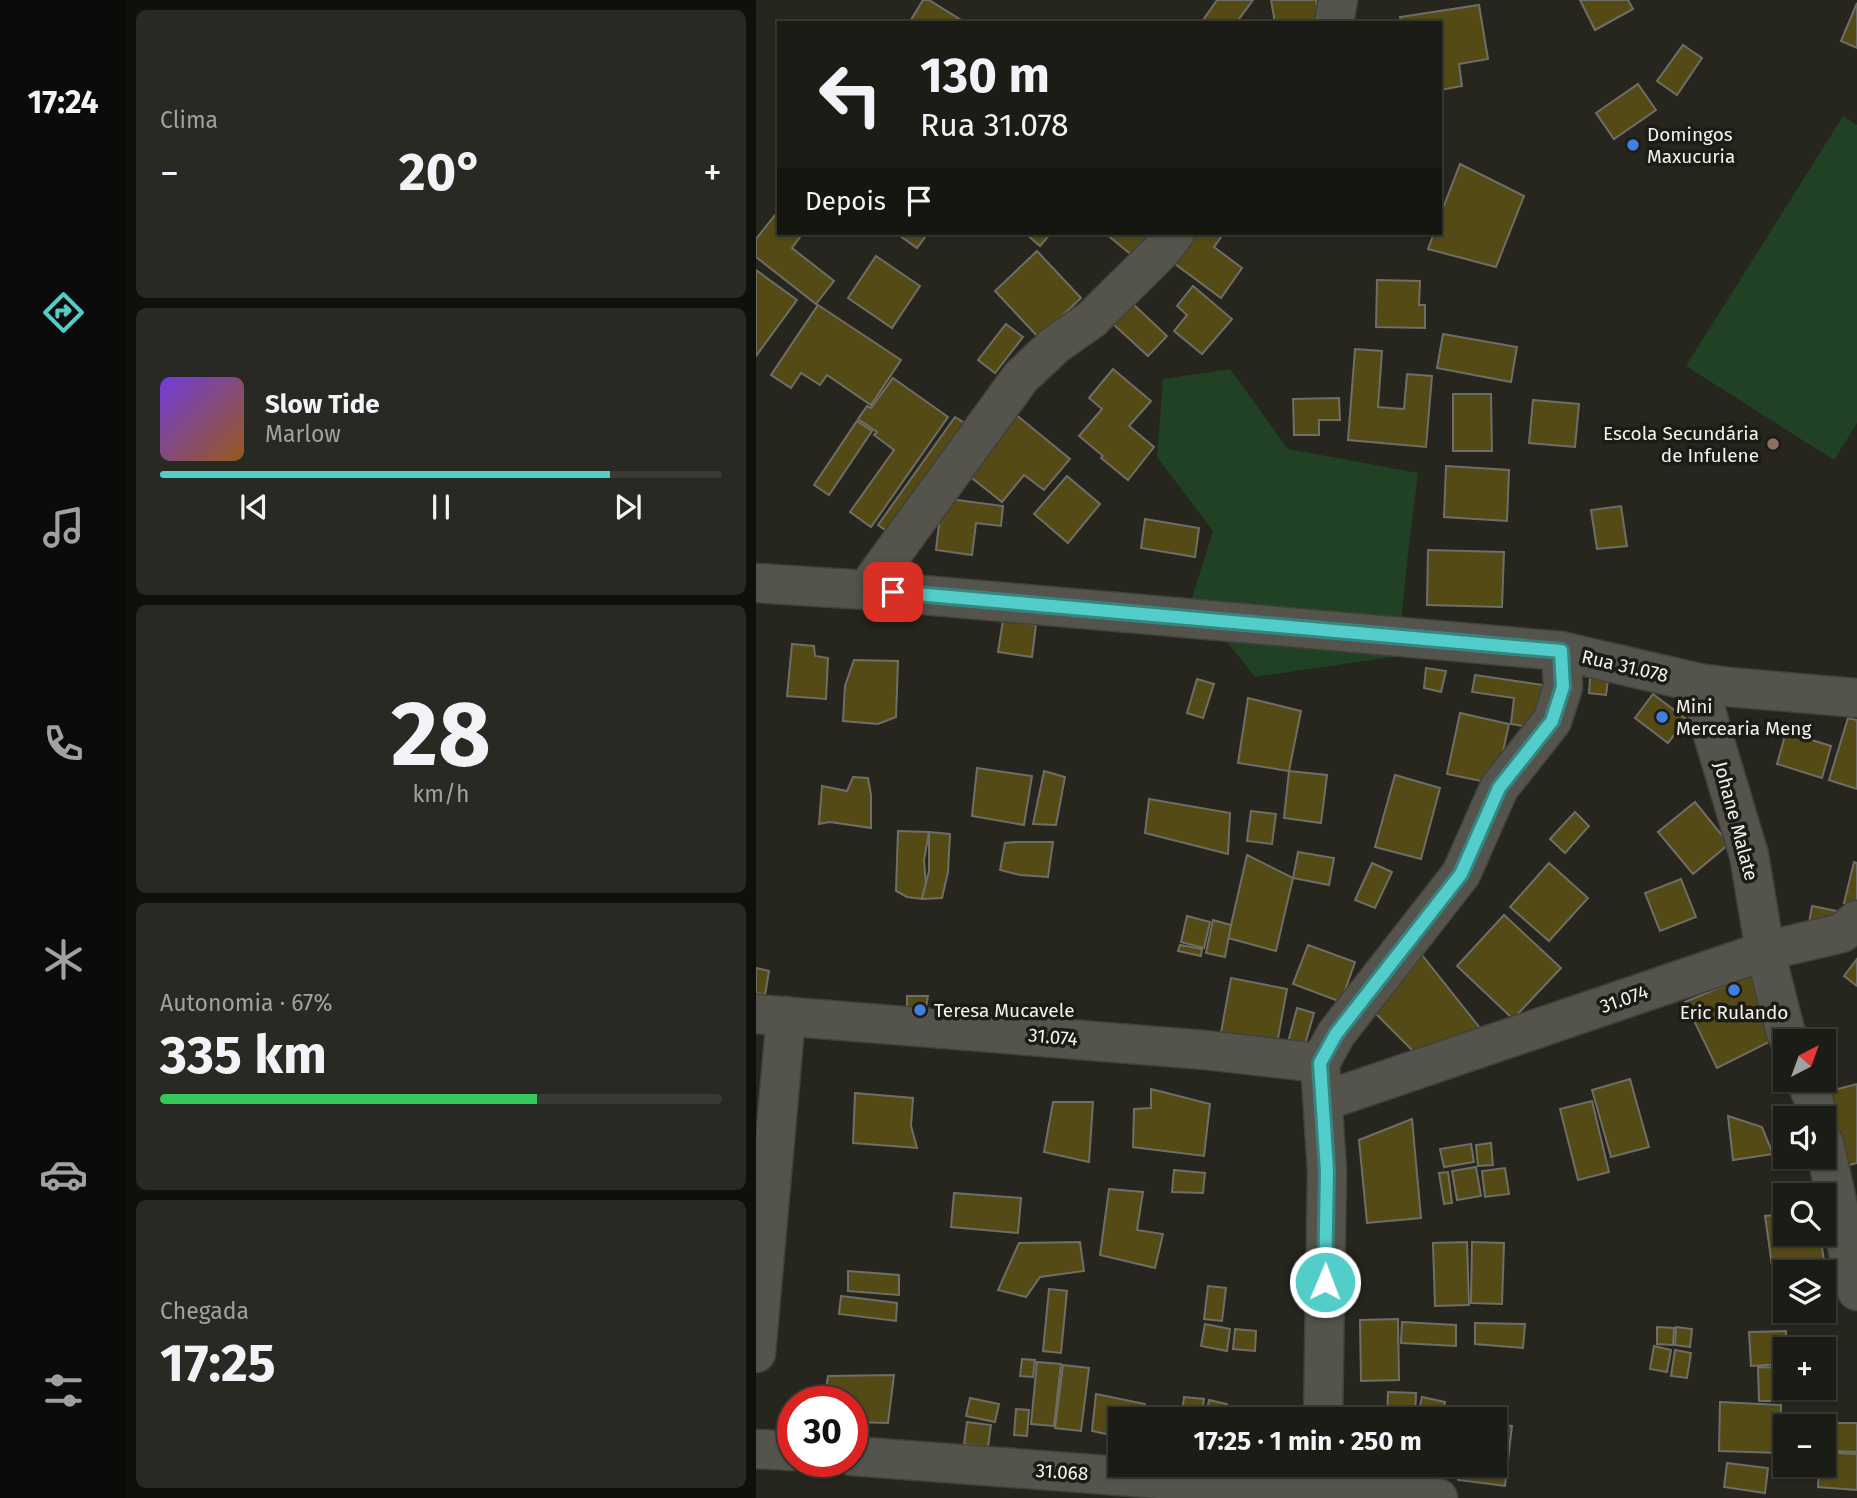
<!DOCTYPE html>
<html lang="pt">
<meta charset="utf-8">
<style>
:root{--surface:#1c1c16;--page:#292923;--text:#f1f3f6;--muted:#a0a1a1;--line:#3a3a35;--accent:#53cdc9}
body{margin:0;font-family:"Fira Sans",sans-serif;background:var(--page);color:var(--text);height:100vh;display:flex;flex-direction:column;font-size:26px;white-space:nowrap}
*{box-sizing:border-box;margin:0}
p{font-size:23px;color:var(--muted)}
.icon{flex:none;width:38px;height:38px;fill:none;stroke:currentColor;stroke-width:2;stroke-linecap:round;stroke-linejoin:round}
.map{position:relative;flex:1;overflow:hidden}
.side{display:flex;flex-direction:column;gap:10px;padding:10px;background:#0f0f0c;width:630px}
.side>*{flex:none}
.guide{position:absolute;left:21px;top:21px;width:665px;height:214px;border-radius:0px;box-shadow:0 2px 5px #0004,0 0 0 2px var(--line);background:#1c1c16;color:var(--text);overflow:hidden}
.needle{width:46px;rotate:41deg}
.controls{position:absolute;left:1017px;top:1029px;display:grid;gap:14px}
.controls a{display:grid;place-items:center;width:63px;height:63px;border-radius:0px;background:var(--surface);box-shadow:0 2px 5px #0004,0 0 0 2px var(--line);font-size:35px}
.speed{position:absolute;left:21px;top:1386px;display:flex;gap:14px;font-size:35px;font-weight:700;text-align:center}
.speed>*{display:grid;place-content:center;width:91px;height:91px;border-radius:50%;background:var(--surface);box-shadow:0 2px 5px #0004,0 0 0 2px var(--line);line-height:1}
.speed .limit{border:10px solid #d22;background:#fff;color:#111}
.pin{position:absolute;display:grid;place-items:center;width:60px;height:60px;color:#fff;margin:-30px;border-radius:14px;box-shadow:0 4px 10px #0006}
.me{position:absolute;width:77px;margin:-38px;rotate:1deg;stroke-linejoin:round;filter:drop-shadow(0 0 5px #0008)}
.turn{display:flex;align-items:center;gap:24px;height:147px;padding:0 28px;font-size:32px}
.turn .icon{width:91px;height:91px;stroke-width:2.5}
.turn b{display:block;font-size:49px;line-height:60px}
.then{display:flex;align-items:center;height:66px;padding:0 28px;background:#0003;gap:14px;font-size:26px}
.big{font-size:52px;font-weight:700;line-height:1.1}
.side .tile{flex:1;display:flex;flex-direction:column;justify-content:center;gap:10px;min-width:0;padding:0 24px;border-radius:10px;background:var(--page)}
.side .dial{align-items:center;gap:0}
.dial b{font-size:91px;line-height:1}
.song{display:flex;align-items:center;gap:21px}
.cover{width:84px;height:84px;border-radius:10px;background:linear-gradient(135deg,hsl(260 70% 55%),hsl(30 70% 35%))}
.played{height:7px;border-radius:4px;background:linear-gradient(90deg,var(--accent) 80%,var(--line) 80%)}
.keys{display:flex;justify-content:space-around;direction:ltr}
.heat{display:flex;justify-content:space-between;align-items:center;font-size:38px;direction:ltr}
.charge{height:10px;border-radius:5px;background:linear-gradient(90deg,#34c759 67%,var(--line) 0)}
.trip{position:absolute;left:352px;top:1407px;width:399px;height:70px;border-radius:0px;background:var(--surface);box-shadow:0 2px 5px #0004,0 0 0 2px var(--line);font-weight:700;line-height:70px;text-align:center}
main{display:flex;flex:1;min-height:0}
.tabs{display:flex;flex-direction:column;width:126px;justify-content:space-around;align-items:center;background:#0b0b09;color:var(--muted)}
.tabs .icon{width:49px;height:49px}
.tabs .active{color:var(--accent)}
.tabs b{font-size:32px;color:var(--text)}
.map>svg:first-child{display:block}
.green{fill:#214125}
.building{fill:#534a16;stroke:#6f6e66;stroke-width:2}
.lines{fill:none;stroke-linecap:round;stroke-linejoin:round}
.minor-casing{stroke:#41403b;stroke-width:41}
.minor{stroke:#55544c;stroke-width:38}
.route-casing{stroke:#368583;stroke-width:18}
.route{stroke:#53cdc9;stroke-width:12}
.shop-dot{fill:#3f7fe0;stroke:#1c1b15;stroke-width:2.5}
.education-dot{fill:#8d6e63;stroke:#1c1b15;stroke-width:2.5}
.labels{text-anchor:middle;dominant-baseline:central;stroke-width:7;stroke-linejoin:round;paint-order:stroke}
.poi-label{font-size:19px;fill:#f3f3ee;stroke:#1c1b15;text-anchor:start}
.street-label{font-size:19px;fill:#f3f3ee;stroke:#1c1b15}
</style>
<main>
<nav class="tabs">
<b>17:24</b>
<svg class="icon active" aria-label="directions" viewBox="0 0 24 24"><path d="M12 3l9 9-9 9-9-9zM9 14v-3h6M13 9l2 2-2 2"/></svg>
<svg class="icon" aria-label="music" viewBox="0 0 24 24"><path d="M9 18V5l10-2v13"/><circle cx="6" cy="18" r="3"/><circle cx="16" cy="16" r="3"/></svg>
<svg class="icon" aria-label="phone" viewBox="0 0 24 24"><path d="M5 4h4l2 5-3 2q2 4 5 5l2-3 5 2v4C11 20 4 13 5 4z"/></svg>
<svg class="icon" aria-label="climate" viewBox="0 0 24 24"><path d="M12 3v18M4 7l16 10M4 17L20 7"/></svg>
<svg class="icon" aria-label="car" viewBox="0 0 24 24"><path d="M5 17H2v-5l4-1 3-4h7l3 4 3 1v5h-3M9 17h6M6 11h13"/><circle cx="7" cy="17" r="2"/><circle cx="17" cy="17" r="2"/></svg>
<svg class="icon" aria-label="filters" viewBox="0 0 24 24"><path d="M4 7h16M4 17h16"/><circle cx="9" cy="7" r="2"/><circle cx="15" cy="17" r="2"/></svg>
</nav>
<section class="side">
<div class="tile"><p>Clima</p>
<div class="heat"><a>−</a><b class="big">20°</b><a>+</a></div>
</div>
<div class="tile">
<div class="song"><i class="cover"></i><div><b>Slow Tide</b><p>Marlow</p></div></div>
<div class="played"></div>
<div class="keys"><svg class="icon" aria-label="previous" viewBox="0 0 24 24"><path d="M18 5L8 12l10 7zM5 5v14"/></svg><svg class="icon" aria-label="pause" viewBox="0 0 24 24"><path d="M8 5v14M16 5v14"/></svg><svg class="icon" aria-label="next" viewBox="0 0 24 24"><path d="M6 5l10 7-10 7zM19 5v14"/></svg></div>
</div>
<div class="tile dial"><b>28</b><p>km/h</p></div>
<div class="tile"><p>Autonomia · 67%</p><b class="big">335 km</b><div class="charge"></div></div>
<div class="tile"><p>Chegada</p><b class="big">17:25</b></div>
</section>
<div class="map">
<svg width="1101" height="1498" viewBox="0 0 1101 1498">
<rect width="100%" height="100%" fill="#26251e"/>
<g class="green">
<polygon points="1087,116 1101,125 1101,423 1078,460 930,366"/>
<polygon points="474,369 532,449 662,473 651,561 642,656 499,677 436,598 457,531 401,457 407,379"/>
</g>
<g class="building">
<polygon points="167,0 173,0 210,23 153,23"/>
<polygon points="461,0 497,0 480,23 445,23"/>
<polygon points="515,0 560,0 563,23 519,23"/>
<polygon points="824,0 872,0 877,9 839,30"/>
<polygon points="1101,3 1101,48 1085,41"/>
<polygon points="723,5 732,59 703,64 706,86 684,90 684,23 645,23 644,17"/>
<polygon points="927,45 946,58 921,95 901,81"/>
<polygon points="882,84 900,110 858,139 840,113"/>
<polygon points="704,164 768,196 740,267 672,249 678,233 684,233 684,216"/>
<polygon points="23,210 23,233 47,233 36,248 78,281 60,304 0,257 0,239"/>
<polygon points="140,233 172,233 161,248"/>
<polygon points="269,233 295,233 284,246"/>
<polygon points="349,233 391,233 402,241 384,262"/>
<polygon points="435,233 468,233 458,247 486,268 465,298 415,261"/>
<polygon points="281,251 325,298 283,338 239,291"/>
<polygon points="120,256 164,286 136,328 92,298"/>
<polygon points="0,270 41,300 0,356"/>
<polygon points="621,280 664,281 663,305 669,305 669,328 620,327"/>
<polygon points="437,286 476,319 446,354 418,331 431,315 421,306"/>
<polygon points="376,303 411,336 392,356 357,324"/>
<polygon points="62,305 145,360 115,405 71,375 64,385 45,373 35,388 15,375"/>
<polygon points="250,324 267,337 239,373 222,360"/>
<polygon points="687,334 761,347 755,382 681,368"/>
<polygon points="599,349 626,351 622,407 648,409 651,374 676,376 670,447 592,440"/>
<polygon points="357,369 395,401 373,426 398,447 372,480 345,458 347,456 323,436 346,409 333,398"/>
<polygon points="137,378 192,417 115,527 94,512 138,450 118,435 121,432 102,419 111,406 115,408"/>
<polygon points="697,394 735,394 736,451 697,451"/>
<polygon points="583,398 584,420 563,420 563,435 538,435 537,399"/>
<polygon points="777,400 823,404 819,447 773,443"/>
<polygon points="259,414 314,459 288,490 268,475 246,502 211,474"/>
<polygon points="199,417 217,428 139,537 122,525"/>
<polygon points="101,421 116,431 73,495 58,485"/>
<polygon points="690,466 753,470 751,521 688,517"/>
<polygon points="311,476 344,504 312,543 278,514"/>
<polygon points="186,498 247,506 245,526 220,523 216,555 180,550"/>
<polygon points="865,506 871,546 841,549 835,510"/>
<polygon points="389,519 443,528 439,557 385,548"/>
<polygon points="672,550 748,552 746,607 671,605"/>
<polygon points="247,620 280,625 276,657 242,652"/>
<polygon points="36,644 58,646 59,656 72,658 70,699 31,696"/>
<polygon points="98,660 142,661 140,717 122,724 87,721 89,686"/>
<polygon points="670,668 690,671 685,692 668,688"/>
<polygon points="719,675 787,685 780,728 755,724 758,698 716,692"/>
<polygon points="834,678 852,680 850,695 833,693"/>
<polygon points="441,679 458,684 447,718 431,713"/>
<polygon points="897,694 930,719 912,743 879,718"/>
<polygon points="492,698 545,711 533,771 482,763"/>
<polygon points="704,713 753,724 740,784 691,774"/>
<polygon points="1092,718 1101,720 1101,789 1073,780"/>
<polygon points="1030,732 1075,746 1066,778 1021,764"/>
<polygon points="221,768 276,776 268,825 216,816"/>
<polygon points="288,771 309,777 300,825 277,824"/>
<polygon points="533,771 571,775 565,823 528,818"/>
<polygon points="639,775 684,788 665,859 619,847"/>
<polygon points="97,777 112,778 115,795 115,828 74,822 63,824 66,786 91,791"/>
<polygon points="393,799 474,813 472,854 389,833"/>
<polygon points="939,802 973,844 937,874 902,832"/>
<polygon points="495,811 520,814 516,844 491,841"/>
<polygon points="819,812 833,826 809,853 794,839"/>
<polygon points="142,831 173,832 168,860 170,884 166,899 151,897 140,891"/>
<polygon points="173,832 194,834 192,872 186,898 166,899 173,871"/>
<polygon points="259,842 297,842 292,877 264,875 244,870 249,843"/>
<polygon points="542,852 578,858 573,885 537,878"/>
<polygon points="491,855 537,878 520,951 472,938"/>
<polygon points="1098,862 1101,863 1101,906 1088,903"/>
<polygon points="616,863 636,872 619,908 599,900"/>
<polygon points="793,863 832,898 793,941 754,907"/>
<polygon points="925,879 940,917 904,931 889,893"/>
<polygon points="1056,906 1081,911 1078,928 1053,923"/>
<polygon points="748,915 805,968 757,1019 701,966"/>
<polygon points="431,916 454,922 448,948 425,942"/>
<polygon points="457,920 475,925 469,957 450,953"/>
<polygon points="424,945 446,949 445,956 422,951"/>
<polygon points="552,945 599,962 585,1002 537,984"/>
<polygon points="666,955 732,1038 668,1062 619,1013"/>
<polygon points="1101,959 1101,986 1088,976"/>
<polygon points="0,968 13,971 9,995 0,993"/>
<polygon points="1000,972 1019,1039 961,1068 929,1002"/>
<polygon points="475,978 531,989 520,1049 464,1038"/>
<polygon points="151,996 172,996 168,1018 151,1012"/>
<polygon points="541,1008 558,1013 546,1055 530,1050"/>
<polygon points="874,1079 893,1147 855,1157 836,1090"/>
<polygon points="1101,1084 1101,1163 1090,1166 1070,1092"/>
<polygon points="395,1089 454,1104 448,1156 377,1147 378,1109 395,1108"/>
<polygon points="99,1093 157,1098 155,1126 161,1148 97,1143"/>
<polygon points="836,1101 853,1172 822,1180 804,1109"/>
<polygon points="297,1102 337,1102 333,1162 288,1152"/>
<polygon points="972,1116 1006,1127 1017,1154 977,1160"/>
<polygon points="656,1119 665,1218 611,1223 603,1140"/>
<polygon points="735,1143 737,1165 722,1166 720,1145"/>
<polygon points="715,1144 718,1162 688,1167 684,1149"/>
<polygon points="720,1167 725,1196 701,1200 696,1171"/>
<polygon points="749,1168 753,1194 729,1197 726,1171"/>
<polygon points="418,1170 449,1173 447,1193 416,1192"/>
<polygon points="692,1172 696,1203 688,1204 683,1173"/>
<polygon points="353,1189 387,1192 381,1230 407,1234 399,1268 344,1255"/>
<polygon points="198,1193 265,1198 262,1233 195,1227"/>
<polygon points="1029,1214 1029,1234 1064,1234 1074,1301 1068,1302 1068,1272 1029,1272 1029,1307 1022,1308 1009,1216"/>
<polygon points="324,1242 328,1271 284,1277 270,1297 242,1290 263,1243"/>
<polygon points="711,1242 713,1305 679,1306 677,1243"/>
<polygon points="716,1242 748,1243 746,1304 715,1303"/>
<polygon points="92,1271 143,1275 143,1295 92,1291"/>
<polygon points="452,1286 470,1288 466,1321 448,1319"/>
<polygon points="293,1289 311,1291 305,1353 287,1351"/>
<polygon points="85,1296 141,1303 140,1321 83,1314"/>
<polygon points="642,1319 643,1380 605,1381 604,1320"/>
<polygon points="646,1322 700,1325 700,1346 645,1343"/>
<polygon points="719,1323 769,1324 767,1348 719,1344"/>
<polygon points="449,1324 474,1329 471,1351 445,1346"/>
<polygon points="901,1327 918,1328 917,1345 901,1344"/>
<polygon points="920,1327 936,1329 934,1347 919,1345"/>
<polygon points="479,1329 500,1331 499,1351 477,1349"/>
<polygon points="1030,1331 1031,1349 1029,1349 1029,1364 995,1366 993,1332"/>
<polygon points="898,1346 915,1350 911,1372 894,1369"/>
<polygon points="919,1350 935,1353 931,1378 915,1376"/>
<polygon points="266,1359 279,1360 277,1377 264,1376"/>
<polygon points="281,1362 305,1364 298,1426 275,1424"/>
<polygon points="307,1365 333,1368 325,1431 299,1428"/>
<polygon points="1002,1367 1029,1368 1030,1401 1003,1401"/>
<polygon points="138,1375 132,1423 96,1422 96,1402 68,1402 72,1376"/>
<polygon points="632,1392 660,1393 659,1419 631,1419"/>
<polygon points="340,1394 389,1404 389,1419 364,1419 364,1437 336,1431"/>
<polygon points="428,1397 448,1399 445,1419 425,1419"/>
<polygon points="666,1397 689,1402 685,1419 661,1419"/>
<polygon points="214,1398 243,1404 239,1422 210,1416"/>
<polygon points="453,1400 471,1404 468,1419 449,1419"/>
<polygon points="964,1402 1025,1405 1023,1453 963,1451"/>
<polygon points="260,1409 273,1410 271,1436 258,1435"/>
<polygon points="211,1422 235,1425 232,1447 208,1444"/>
<polygon points="1072,1423 1101,1423 1101,1452 1072,1451"/>
<polygon points="738,1424 756,1426 749,1486 702,1480 704,1465 738,1465"/>
<polygon points="1068,1452 1101,1454 1101,1490 1062,1487 1063,1465 1068,1465"/>
<polygon points="971,1463 1012,1468 1009,1493 968,1487"/>
<polygon points="585,1465 620,1465 617,1482 583,1476"/>
</g>
<g class="lines">
<g class="minor-casing">
<g id="minor">
<polyline points="578,23 582,0"/>
<polyline points="0,583 110,590 805,651 943,683 973,687 1101,698"/>
<polyline points="110,590 265,377 299,345 336,319 406,250 419,233"/>
<polyline points="943,683 954,725 993,855 1009,951 1029,1030 1034,1041"/>
<polyline points="0,1014 449,1050 564,1063"/>
<polyline points="1050,1080 1057,1098 1062,1118"/>
<polyline points="568,1101 1009,951 1086,933 1101,920"/>
<polyline points="1068,1143 1101,1291"/>
<polyline points="0,1353 30,1016"/>
<polyline points="567,1419 571,1171 564,1063 580,1034 705,874 743,788 796,721 807,687 805,651"/>
<polyline points="0,1449 37,1451"/>
<polyline points="96,1456 565,1491 682,1498"/>
</g>
</g>
<use href="#minor" class="minor"/>
</g>
<g class="lines">
<g class="route-casing">
<polyline id="route" points="137,592 805,651 807,687 796,721 743,788 705,874 580,1034 564,1063 571,1171 569,1282"/>
</g>
<use href="#route" class="route"/>
</g>
<g class="shop-dot">
<circle cx="877" cy="145" r="7"/>
<circle cx="906" cy="717" r="7"/>
<circle cx="978" cy="990" r="7"/>
<circle cx="164" cy="1010" r="7"/>
</g>
<circle class="education-dot" cx="1017" cy="444" r="7"/>
<g class="labels">
<g class="poi-label">
<text x="891" y="134">Domingos<tspan x="891" dy="22">Maxucuria</tspan></text>
<text x="1003" y="433" text-anchor="end">Escola Secundária<tspan x="1003" dy="22">de Infulene</tspan></text>
<text x="920" y="706">Mini<tspan x="920" dy="22">Mercearia Meng</tspan></text>
<text x="178" y="1010">Teresa Mucavele</text>
<text x="978" y="1012" text-anchor="middle">Eric Rulando</text>
</g>
<g class="street-label">
<text transform="translate(869 666) rotate(13)">Rua 31.078</text>
<text transform="translate(980 821) rotate(75)">Johane Malate</text>
<text transform="translate(868 999) rotate(-19)">31.074</text>
<text transform="translate(297 1037) rotate(5)">31.074</text>
<text transform="translate(306 1472) rotate(4)">31.068</text>
</g>
</g>
</svg>
<div class="controls">
<a><svg class="needle" viewBox="-14 -14 28 28"><path d="M0-13l5 13h-10z" fill="#e53935"/><path d="M0 13l5-13h-10z" fill="#a0a1a1"/></svg></a>
<a><svg class="icon" aria-label="sound" viewBox="0 0 24 24"><path d="M4 9h4l5-4v14l-5-4H4zM17 9q2 3 0 6"/></svg></a>
<a><svg class="icon" aria-label="search" viewBox="0 0 24 24"><circle cx="10" cy="10" r="6"/><path d="M15 15l6 6"/></svg></a>
<a><svg class="icon" aria-label="layers" viewBox="0 0 24 24"><path d="M12 4l9 5-9 5-9-5zM3 14l9 5 9-5"/></svg></a>
<a>+</a>
<a>−</a>
</div>
<div class="speed"><div class="limit">30</div></div>
<div class="pin" style="left:137px;top:592px;background:#d93025"><svg class="icon" aria-label="arrive" viewBox="0 0 24 24"><path d="M6 21V4h12l-3 4 3 4H6"/></svg></div>
<svg class="me" style="left:569px;top:1282px" viewBox="-20 -20 40 40"><circle r="17" fill="#53cdc9" stroke="#fff" stroke-width="3"/><path d="M0-11L8 9 0 5-8 9z" fill="#fff"/></svg>
<div class="trip">17:25 · 1 min · 250 m</div>
<div class="guide">
<div class="turn"><svg class="icon" aria-label="left" viewBox="0 0 24 24"><path d="M17 20v-9H6M10 6l-5 5 5 5"/></svg><div><b>130 m</b>Rua 31.078</div></div>
<div class="then">Depois<svg class="icon" aria-label="arrive" viewBox="0 0 24 24"><path d="M6 21V4h12l-3 4 3 4H6"/></svg></div>
</div>
</div>
</main>
